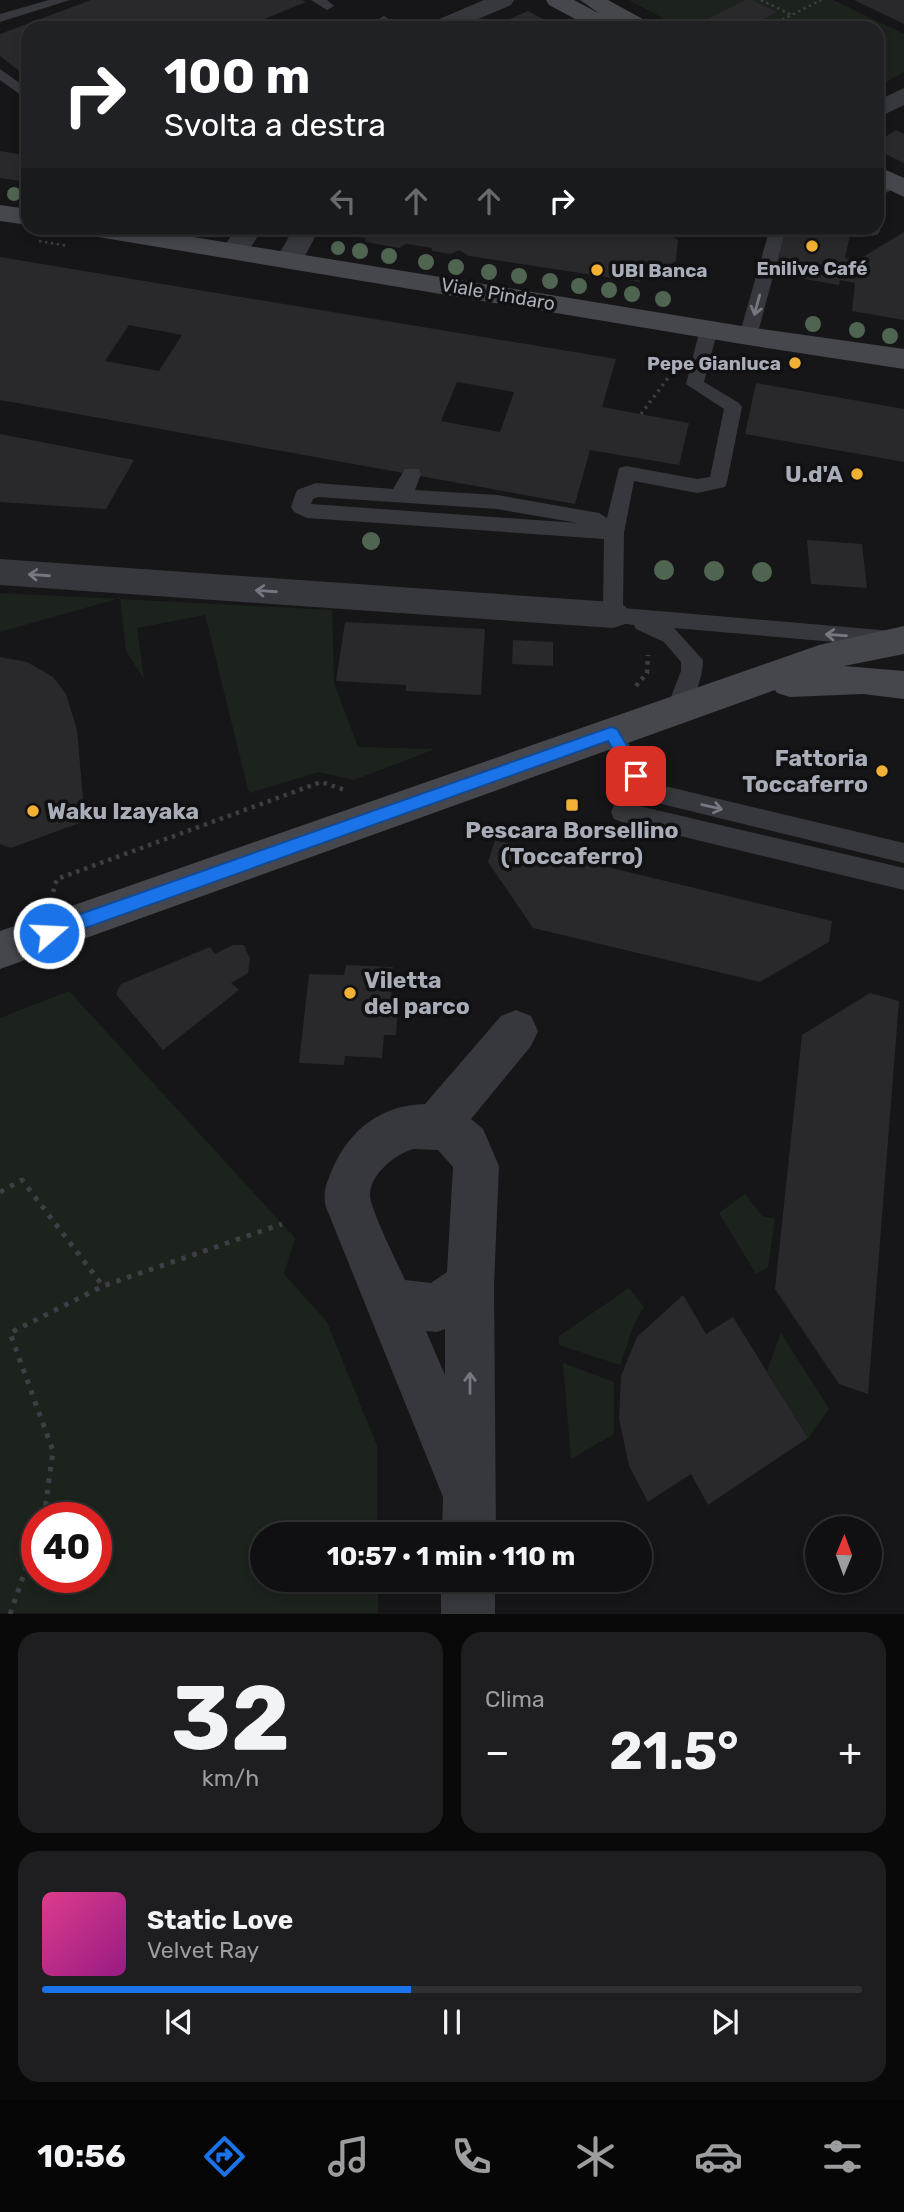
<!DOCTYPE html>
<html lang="it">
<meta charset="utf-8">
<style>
:root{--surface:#101012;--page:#1e1e20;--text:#f1f3f6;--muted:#9c9d9f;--line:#303032;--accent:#1a73e8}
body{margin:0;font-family:Rubik,sans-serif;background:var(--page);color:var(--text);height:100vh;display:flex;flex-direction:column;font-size:26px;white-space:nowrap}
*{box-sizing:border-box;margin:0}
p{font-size:23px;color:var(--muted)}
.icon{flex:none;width:38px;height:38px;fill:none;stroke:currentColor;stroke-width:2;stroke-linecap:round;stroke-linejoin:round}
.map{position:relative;height:1614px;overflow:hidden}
.side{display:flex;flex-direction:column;gap:18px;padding:18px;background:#09090a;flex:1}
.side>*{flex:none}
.hud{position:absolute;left:21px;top:21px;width:863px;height:214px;border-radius:21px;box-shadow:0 4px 10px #0003,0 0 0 2px var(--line);background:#202124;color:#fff;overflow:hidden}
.needle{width:46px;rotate:1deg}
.fabs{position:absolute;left:805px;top:1516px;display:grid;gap:14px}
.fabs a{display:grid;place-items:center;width:77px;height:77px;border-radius:50%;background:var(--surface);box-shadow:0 4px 10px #0003,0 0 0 2px var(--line);font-size:35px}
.speed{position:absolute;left:21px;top:1502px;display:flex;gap:14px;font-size:35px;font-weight:700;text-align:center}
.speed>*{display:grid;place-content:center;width:91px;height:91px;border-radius:50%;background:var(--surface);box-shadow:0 4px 10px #0003,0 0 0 2px var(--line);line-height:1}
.speed .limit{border:10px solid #d22;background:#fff;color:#111}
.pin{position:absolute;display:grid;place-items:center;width:60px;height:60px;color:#fff;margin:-30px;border-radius:14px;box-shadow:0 4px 10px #0006}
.me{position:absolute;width:77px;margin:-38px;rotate:71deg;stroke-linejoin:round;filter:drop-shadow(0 0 5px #0008)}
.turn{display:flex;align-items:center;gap:24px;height:147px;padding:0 28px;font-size:32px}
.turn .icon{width:91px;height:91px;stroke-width:2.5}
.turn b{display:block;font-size:49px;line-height:60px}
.lanes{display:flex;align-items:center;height:66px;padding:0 28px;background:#0003;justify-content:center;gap:35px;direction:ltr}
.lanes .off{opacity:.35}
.big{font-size:52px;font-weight:700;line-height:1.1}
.side .tile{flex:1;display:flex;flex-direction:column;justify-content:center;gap:10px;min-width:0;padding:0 24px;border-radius:21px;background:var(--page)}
.side .dial{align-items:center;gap:0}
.dial b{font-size:91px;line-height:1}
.song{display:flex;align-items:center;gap:21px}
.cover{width:84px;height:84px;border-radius:10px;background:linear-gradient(135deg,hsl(330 70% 55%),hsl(310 70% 35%))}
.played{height:7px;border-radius:4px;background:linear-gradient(90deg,var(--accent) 45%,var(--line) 45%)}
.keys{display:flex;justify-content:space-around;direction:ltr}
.heat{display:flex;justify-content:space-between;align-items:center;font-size:38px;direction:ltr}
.side .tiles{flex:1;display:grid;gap:18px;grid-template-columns:1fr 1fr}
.tile:last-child{grid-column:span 2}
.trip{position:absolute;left:250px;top:1522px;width:402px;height:70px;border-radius:35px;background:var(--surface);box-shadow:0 4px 10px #0003,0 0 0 2px var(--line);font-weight:700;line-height:70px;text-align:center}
.menu{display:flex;height:112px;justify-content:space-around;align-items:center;background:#060607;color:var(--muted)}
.menu .icon{width:49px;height:49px}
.menu .selected{color:var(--accent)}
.menu b{font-size:32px;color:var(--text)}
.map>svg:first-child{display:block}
.green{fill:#1c231d;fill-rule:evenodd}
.building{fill:#29292c;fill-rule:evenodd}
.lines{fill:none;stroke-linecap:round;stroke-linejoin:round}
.path-far3{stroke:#3d3f44;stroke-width:2.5;stroke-dasharray:2.5 3.5;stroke-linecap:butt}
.path-far2{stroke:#3d3f44;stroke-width:3.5;stroke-dasharray:2.5 4.5;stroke-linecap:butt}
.path-far1{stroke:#3d3f44;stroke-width:4.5;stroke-dasharray:3.5 5;stroke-linecap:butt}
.path{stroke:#3d3f44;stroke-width:5;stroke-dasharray:4.5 7;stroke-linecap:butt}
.lane{fill:#37383d;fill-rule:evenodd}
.street{fill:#37383d;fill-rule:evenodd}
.secondary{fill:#45474d;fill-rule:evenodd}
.tree{fill:#506452}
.oneway{stroke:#757881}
.route{fill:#1a73e8;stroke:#114b97;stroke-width:2}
.poi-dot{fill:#f2b134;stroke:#111113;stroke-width:2.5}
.labels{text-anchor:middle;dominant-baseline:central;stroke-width:7;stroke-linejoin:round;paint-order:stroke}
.far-poi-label{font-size:19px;font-weight:bold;fill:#a8adb8;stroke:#111113}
.far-street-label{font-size:19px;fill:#a8adb8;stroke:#111113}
.poi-label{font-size:23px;font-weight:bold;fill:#a8adb8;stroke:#111113;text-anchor:end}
</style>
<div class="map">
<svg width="904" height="1614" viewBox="0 0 904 1614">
<rect width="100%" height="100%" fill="#161618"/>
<g class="green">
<polygon points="629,0 833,0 904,34 904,72 877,87 877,28 681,28"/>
<polygon points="0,593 332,610 334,683 358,747 435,749 354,780 319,772 249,793 205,615 137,628 144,679 126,651 120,598 0,632"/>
<path d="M69 991 295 1238 284 1274 327 1322 377 1446V1535H262V1580H378V1613H0V1018ZM37 1517H96V1577H37Z"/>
<polygon points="745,1194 762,1216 775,1219 768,1267 756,1274 719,1213"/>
<polygon points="629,1288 644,1307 634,1324 620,1365 559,1345 559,1336"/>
<polygon points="781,1333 829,1409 808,1438 767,1371"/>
<polygon points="563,1363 614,1382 614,1434 571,1459"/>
</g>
<g class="building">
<polygon points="91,0 302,0 306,2 242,28 28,28 28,78 0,56 0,34"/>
<polygon points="746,0 752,0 777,12 746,28 706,28 698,24"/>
<polygon points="854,0 904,0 904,24"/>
<polygon points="528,11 560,28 489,28"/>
<polygon points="896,130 904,134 904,163 877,150 877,142"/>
<polygon points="0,151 28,156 28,182 0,178"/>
<polygon points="341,228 659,228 678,240 676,261 639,282 469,256 459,250 451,254 432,251 432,248 406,244 399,248 366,242 365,238 342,235"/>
<polygon points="782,228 808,228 850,235 845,258 858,260 904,232 904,320 852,311 855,283 840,280 839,285 770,273"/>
<path d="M0 257 616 359 602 407 689 423 679 465 590 450 575 504 0 400ZM129 325 182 335 159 371 105 361ZM457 382 514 392 500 432 441 421Z"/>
<polygon points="756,383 904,409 904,462 745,434"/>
<polygon points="0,434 134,460 106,509 0,502"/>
<polygon points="807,540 862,544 867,588 811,584"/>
<polygon points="345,622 485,629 481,695 406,691 406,685 336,681"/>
<polygon points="513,640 553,642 553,666 512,664"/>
<polygon points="0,657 27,662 53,677 66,694 77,730 85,821 11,848 0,844"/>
<polygon points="495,840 832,921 829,942 760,982 533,928 488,862"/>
<polygon points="233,945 244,945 250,959 248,973 231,983 239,990 163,1050 116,994 121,984 210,947 215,954"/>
<polygon points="346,965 393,967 391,1000 398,1000 396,1035 384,1035 382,1058 345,1056 344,1065 299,1063 309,974 344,975"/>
<polygon points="870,993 899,1001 868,1394 839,1384 775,1289 802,1035"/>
<polygon points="683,1295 706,1334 733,1317 808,1438 708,1505 691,1474 648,1502 629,1466 619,1418 621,1376 637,1337"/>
</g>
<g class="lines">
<g class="path-far3">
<polyline points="761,0 792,15"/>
<polyline points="766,28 821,0"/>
<polyline points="39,241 68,246"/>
</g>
<polyline class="path-far2" points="641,414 668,378"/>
<g class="path-far1">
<polyline points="636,686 647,673 648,655"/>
<polyline points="53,892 57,879 321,782 345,790"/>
</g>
<g class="path">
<polyline points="0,1192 22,1180 103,1286"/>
<polyline points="44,1517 53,1451 10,1333 103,1286 282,1224"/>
<polyline points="10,1614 37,1537"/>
</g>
<g class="lane">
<polygon points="49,0 70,0 0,22 0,14"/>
<polygon points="311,0 327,0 334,6 327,10"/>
<polygon points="384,16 404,28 388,28 377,20"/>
<polygon points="0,69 28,89 28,100 0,80"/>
<polygon points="893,178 898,180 901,183 898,186 877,198 877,186"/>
<polygon points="878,225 880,231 878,234 872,236 864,231 864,228 877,228"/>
<polygon points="770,228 786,228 757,336 748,342 739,336"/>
<path d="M709 324 718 329 704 382 739 403 742 407 727 482 725 487 697 493 634 481 624 533 623 608 904 632V648L674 628 703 660C703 679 693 700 685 716L677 719 669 716 666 710 681 671V662L664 642 636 629 634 625 606 621 603 615 604 539 307 518 294 512 291 507 297 490 316 483 393 489 405 469H419L421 474 415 490 497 495 599 513 607 518 619 468 626 466 697 479 710 477 724 409 686 384 700 329ZM318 497 497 509 578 523 311 504 313 499Z"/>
<polygon points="611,724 619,727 652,783 904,843 904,863 637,798 600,733 603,727"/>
<polygon points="622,802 904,868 904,890 622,822 614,819 611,812 614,805"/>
</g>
<g class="street">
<polygon points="484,0 514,0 511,5 457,28 427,28 430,23"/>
<polygon points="904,88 904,105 877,118 877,101"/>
<polygon points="237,228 263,228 245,256 235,258 225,256 221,250"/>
<polygon points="294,228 320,228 300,265 290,267 280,265 276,259"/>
<polygon points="0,559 613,602 625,606 630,615 625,624 613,628 0,585"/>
<path d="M516 1010 531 1016 538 1031 531 1046 471 1119 483 1129 499 1166 494 1285 496 1535H442L443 1497 326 1207C322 1193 327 1182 332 1170 349 1130 381 1105 425 1104L501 1016ZM413 1149 438 1150 453 1167 447 1272 431 1283 405 1280C398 1264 369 1207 370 1194 371 1173 395 1155 413 1149ZM445 1329V1375L426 1331 437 1332Z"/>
<rect x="441" y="1580" width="54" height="34"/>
</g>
<g class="secondary">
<polygon points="546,0 574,0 600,14 580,0 608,0 650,23 653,28 625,28 617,24 620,28 592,28 549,5"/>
<polygon points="877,166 904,178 904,197 877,184"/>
<polygon points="0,205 28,209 28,225 0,221"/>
<polygon points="79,228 138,228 748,327 904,349 904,369 748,345 92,236 83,234"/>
<polygon points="904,626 904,654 844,666 904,671 904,699 863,694 790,697 777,693 775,690 0,969 0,931 819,645"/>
</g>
</g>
<g class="tree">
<circle cx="14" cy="194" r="7"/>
<circle cx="338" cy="248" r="7"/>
<circle cx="360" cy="251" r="8"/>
<circle cx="389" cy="256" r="8"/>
<circle cx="426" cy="262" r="8"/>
<circle cx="456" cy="267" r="8"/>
<circle cx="489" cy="272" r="8"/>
<circle cx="519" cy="276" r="8"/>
<circle cx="550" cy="281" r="8"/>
<circle cx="579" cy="286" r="8"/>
<circle cx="609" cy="290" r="8"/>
<circle cx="632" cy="294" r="8"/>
<circle cx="663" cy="299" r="8"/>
<circle cx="813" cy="324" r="8"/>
<circle cx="857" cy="330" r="8"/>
<circle cx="890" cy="336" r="8"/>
<circle cx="371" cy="541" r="9"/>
<circle cx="664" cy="570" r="10"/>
<circle cx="714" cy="571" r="10"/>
<circle cx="762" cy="572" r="10"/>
</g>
<defs><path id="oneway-shaft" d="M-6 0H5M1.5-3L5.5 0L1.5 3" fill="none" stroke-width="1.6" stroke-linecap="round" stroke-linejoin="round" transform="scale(1.75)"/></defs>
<g class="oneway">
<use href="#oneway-shaft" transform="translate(757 305) rotate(105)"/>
<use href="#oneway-shaft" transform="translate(39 575) rotate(-176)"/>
<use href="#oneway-shaft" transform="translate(266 591) rotate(-176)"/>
<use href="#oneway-shaft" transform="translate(836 635) rotate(-176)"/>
<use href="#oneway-shaft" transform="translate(712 807) rotate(13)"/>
<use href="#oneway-shaft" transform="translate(470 1383) rotate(-90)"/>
</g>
<polygon class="route" points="611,727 617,729 642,771 644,776 642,781 631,781 608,741 49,941 43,939 40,933 43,928 49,925"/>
<g class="poi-dot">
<circle cx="812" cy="246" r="7"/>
<circle cx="597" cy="270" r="7"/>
<circle cx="795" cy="363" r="7"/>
<circle cx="857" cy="474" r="7"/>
<circle cx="882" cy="771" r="7"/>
<rect x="565" y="798" width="14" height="14" rx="3.5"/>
<circle cx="33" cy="811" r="7"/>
<circle cx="350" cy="993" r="7"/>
</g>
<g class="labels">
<g class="far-poi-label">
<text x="812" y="268">Enilive Café</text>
<text x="611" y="270" text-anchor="start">UBI Banca</text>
<text x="781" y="363" text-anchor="end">Pepe Gianluca</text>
</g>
<g class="far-street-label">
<text transform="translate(498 294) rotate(10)">Viale Pindaro</text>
</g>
<g class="poi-label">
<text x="843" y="474">U.d'A</text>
<text x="868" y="758">Fattoria<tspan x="868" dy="26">Toccaferro</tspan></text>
<text x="47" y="811" text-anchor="start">Waku Izayaka</text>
<text x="572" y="830" text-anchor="middle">Pescara Borsellino<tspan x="572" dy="26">(Toccaferro)</tspan></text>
<text x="364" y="980" text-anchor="start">Viletta<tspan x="364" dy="26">del parco</tspan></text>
</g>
</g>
</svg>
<div class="fabs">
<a><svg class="needle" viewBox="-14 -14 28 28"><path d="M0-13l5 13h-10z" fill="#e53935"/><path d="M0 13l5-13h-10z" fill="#9c9d9f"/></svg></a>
</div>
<div class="speed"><div class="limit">40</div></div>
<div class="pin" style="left:636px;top:776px;background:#d93025"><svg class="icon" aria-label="arrive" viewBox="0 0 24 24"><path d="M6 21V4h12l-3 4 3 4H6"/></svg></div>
<svg class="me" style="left:49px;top:933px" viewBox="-20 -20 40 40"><circle r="17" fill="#1a73e8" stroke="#fff" stroke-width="3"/><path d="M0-11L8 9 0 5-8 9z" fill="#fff"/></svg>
<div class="trip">10:57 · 1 min · 110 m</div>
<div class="hud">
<div class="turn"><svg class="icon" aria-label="right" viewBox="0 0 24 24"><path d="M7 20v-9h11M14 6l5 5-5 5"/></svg><div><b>100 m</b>Svolta a destra</div></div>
<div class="lanes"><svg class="icon off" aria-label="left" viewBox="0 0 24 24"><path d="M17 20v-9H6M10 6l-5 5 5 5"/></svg><svg class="icon off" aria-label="ahead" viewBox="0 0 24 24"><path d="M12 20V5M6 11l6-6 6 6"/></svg><svg class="icon off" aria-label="ahead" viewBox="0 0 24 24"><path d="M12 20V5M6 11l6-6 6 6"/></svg><svg class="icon" aria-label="right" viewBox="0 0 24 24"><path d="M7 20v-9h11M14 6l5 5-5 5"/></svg></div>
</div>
</div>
<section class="side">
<div class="tiles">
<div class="tile dial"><b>32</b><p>km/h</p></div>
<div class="tile"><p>Clima</p>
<div class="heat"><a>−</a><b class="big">21.5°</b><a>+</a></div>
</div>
<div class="tile">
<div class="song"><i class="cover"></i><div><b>Static Love</b><p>Velvet Ray</p></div></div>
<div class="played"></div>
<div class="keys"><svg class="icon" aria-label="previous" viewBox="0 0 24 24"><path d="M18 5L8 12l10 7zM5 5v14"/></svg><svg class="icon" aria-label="pause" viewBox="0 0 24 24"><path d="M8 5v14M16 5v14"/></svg><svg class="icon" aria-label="next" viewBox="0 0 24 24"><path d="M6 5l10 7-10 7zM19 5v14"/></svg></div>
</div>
</div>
</section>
<nav class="menu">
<b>10:56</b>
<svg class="icon selected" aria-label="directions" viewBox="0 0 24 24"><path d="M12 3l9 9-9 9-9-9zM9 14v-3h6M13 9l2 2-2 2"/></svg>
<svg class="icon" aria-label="music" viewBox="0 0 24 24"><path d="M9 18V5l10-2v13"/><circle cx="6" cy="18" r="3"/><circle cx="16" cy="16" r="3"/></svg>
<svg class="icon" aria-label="phone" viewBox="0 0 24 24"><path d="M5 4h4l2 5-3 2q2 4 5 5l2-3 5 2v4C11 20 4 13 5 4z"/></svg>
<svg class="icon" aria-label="climate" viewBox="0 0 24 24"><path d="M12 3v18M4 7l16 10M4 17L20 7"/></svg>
<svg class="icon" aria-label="car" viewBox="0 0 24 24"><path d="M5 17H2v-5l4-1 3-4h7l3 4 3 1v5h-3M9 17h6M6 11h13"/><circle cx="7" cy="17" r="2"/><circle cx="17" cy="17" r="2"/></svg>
<svg class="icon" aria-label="filters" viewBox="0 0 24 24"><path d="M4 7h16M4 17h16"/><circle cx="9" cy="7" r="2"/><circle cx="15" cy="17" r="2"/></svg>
</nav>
